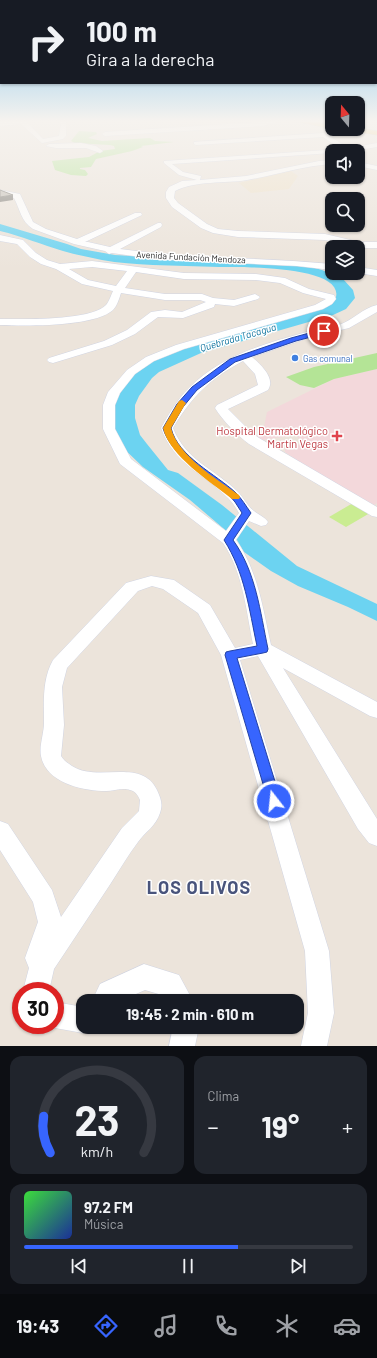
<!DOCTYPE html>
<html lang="es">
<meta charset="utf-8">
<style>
:root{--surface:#171b24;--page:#20242c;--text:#f1f3f6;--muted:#9ea1a6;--line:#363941;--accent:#3765fe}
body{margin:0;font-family:Barlow,sans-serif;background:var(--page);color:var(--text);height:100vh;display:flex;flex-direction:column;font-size:15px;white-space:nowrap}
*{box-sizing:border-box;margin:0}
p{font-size:13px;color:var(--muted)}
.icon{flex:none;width:22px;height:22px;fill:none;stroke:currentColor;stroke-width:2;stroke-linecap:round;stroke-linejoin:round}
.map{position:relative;height:1046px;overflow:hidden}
.panel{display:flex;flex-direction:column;gap:10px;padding:10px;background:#0d0f14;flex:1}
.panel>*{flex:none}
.banner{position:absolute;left:0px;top:0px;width:377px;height:84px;box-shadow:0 1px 3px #0004;background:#171b24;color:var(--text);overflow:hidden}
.needle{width:26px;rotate:341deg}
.controls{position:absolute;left:325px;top:96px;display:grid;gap:8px}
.controls a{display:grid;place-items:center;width:40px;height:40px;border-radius:8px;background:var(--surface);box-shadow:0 1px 3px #0004;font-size:20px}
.speed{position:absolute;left:12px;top:982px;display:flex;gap:8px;font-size:20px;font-weight:700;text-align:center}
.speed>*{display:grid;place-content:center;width:52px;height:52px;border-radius:50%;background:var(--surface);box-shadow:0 1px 3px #0004;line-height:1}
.speed .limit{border:6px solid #d22;background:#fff;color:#111}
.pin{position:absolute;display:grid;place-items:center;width:34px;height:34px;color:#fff;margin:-17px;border:2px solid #fff;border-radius:50%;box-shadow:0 1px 4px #0007}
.me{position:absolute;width:44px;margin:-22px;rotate:344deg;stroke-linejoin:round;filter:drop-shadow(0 0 3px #0008)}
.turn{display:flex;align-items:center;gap:14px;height:84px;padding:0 20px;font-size:18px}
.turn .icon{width:52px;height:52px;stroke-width:2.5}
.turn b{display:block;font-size:28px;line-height:34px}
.big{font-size:30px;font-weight:700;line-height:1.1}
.panel .widget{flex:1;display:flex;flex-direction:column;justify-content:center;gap:6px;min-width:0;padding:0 14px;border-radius:12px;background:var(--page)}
.panel .dial{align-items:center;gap:0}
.dial svg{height:104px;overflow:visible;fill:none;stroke:var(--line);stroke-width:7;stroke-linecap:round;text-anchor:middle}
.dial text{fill:var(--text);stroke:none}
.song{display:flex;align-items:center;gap:12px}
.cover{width:48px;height:48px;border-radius:6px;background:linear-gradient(135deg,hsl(120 70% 55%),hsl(230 70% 35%))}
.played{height:4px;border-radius:2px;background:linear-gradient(90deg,var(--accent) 65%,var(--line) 65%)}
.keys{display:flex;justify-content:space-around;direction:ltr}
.heat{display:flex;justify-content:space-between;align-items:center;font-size:22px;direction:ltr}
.panel .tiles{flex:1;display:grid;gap:10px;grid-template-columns:1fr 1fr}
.widget:last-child{grid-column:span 2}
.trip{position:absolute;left:76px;top:994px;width:228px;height:40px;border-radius:12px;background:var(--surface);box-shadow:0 1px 3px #0004;font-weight:700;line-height:40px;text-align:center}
.tab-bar{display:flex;height:64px;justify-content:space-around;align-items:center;background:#090b0e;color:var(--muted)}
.tab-bar .icon{width:28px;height:28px}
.tab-bar .current{color:var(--accent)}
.tab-bar b{font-size:18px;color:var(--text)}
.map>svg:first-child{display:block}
.education{fill:#eee1ca}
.medical{fill:#f3d8db}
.green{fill:#b4e496}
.pitch{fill:#caec92}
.water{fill:#6cd3f1}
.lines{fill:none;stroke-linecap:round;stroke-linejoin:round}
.minor-casing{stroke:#d1d5e3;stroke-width:1}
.major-casing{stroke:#c3c3c3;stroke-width:1}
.minor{fill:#fff;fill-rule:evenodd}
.major{fill:#f4c959;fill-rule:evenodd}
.shaded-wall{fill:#898680}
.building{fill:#c4bfb7;stroke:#898680}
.route{fill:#3765fe;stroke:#2442a5}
.slow{fill:#f59e0b}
.shop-dot{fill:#3f7fe0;stroke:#fff;stroke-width:1.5}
.health-dot{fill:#e0444e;stroke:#fff;stroke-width:1.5}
.labels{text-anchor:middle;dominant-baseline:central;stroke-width:3;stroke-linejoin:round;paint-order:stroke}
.far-street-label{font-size:9px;fill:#2a2a2a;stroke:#fff}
.far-shop-label{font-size:9px;fill:#366cbe;stroke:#fff;text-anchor:start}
.far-water-label{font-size:10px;font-style:italic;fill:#0a719d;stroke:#fff}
.health-label{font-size:11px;fill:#be3a42;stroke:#fff;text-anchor:end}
.near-district-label{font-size:18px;font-weight:bold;letter-spacing:1px;fill:#49547c;stroke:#fff}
</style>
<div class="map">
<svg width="377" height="1046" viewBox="0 0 377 1046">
<rect width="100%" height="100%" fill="#ece4db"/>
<polygon class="education" points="291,171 298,176 289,189 251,193 239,183"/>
<polygon class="medical" points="377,369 377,503 374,505 311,470 285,452 285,449 303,443 296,435 262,440 255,437 264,427 267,412 334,379"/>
<g class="green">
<polygon points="79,131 96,132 97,134 88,138 102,141 150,138 155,141 174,142 141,146 143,147 132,151 96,159 91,167 80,168 80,169 85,170 88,174 86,176 71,175 55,170 52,161 89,157 100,151 115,149 114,146 110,145 75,143 71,141"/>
<polygon points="377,353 377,369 334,379 314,388 300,385 286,377 314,367"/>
</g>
<polygon class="pitch" points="353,503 370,513 346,527 329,517"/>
<path class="water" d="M0 224 67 244 81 249 115 255 308 266 322 270 343 279 353 290 355 298 346 309 333 315 201 353 159 372 152 378 139 396 135 405V418L140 435 147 444 168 470 178 473 222 505 297 566 377 604V621L348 607 298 586 271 571 244 552 237 540 190 500 143 467 121 446 114 435 115 397 137 370 171 351 335 300C350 265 238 267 219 267 197 266 175 266 153 265 136 264 118 263 102 260 89 257 76 255 63 251 42 245 22 236 0 231Z"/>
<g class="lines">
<g class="minor-casing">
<g id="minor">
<polygon points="0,122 27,122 43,139 59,136 61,124 59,122 66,122 66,136 63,139 42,143 21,124 0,126"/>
<polygon points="261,122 276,122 263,126 105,136 102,134 105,132"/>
<path d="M324 133 349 148 377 143V147L353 151H332V153L172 164 183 172 201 176 200 180 246 176 319 161 332 160V164C303 166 276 175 247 180 223 184 197 180 175 191L174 198 178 203 207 224 218 229 238 231 325 234 359 242H377V248H359L325 240 238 237 213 233 201 228 172 207 166 198V192L169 187 182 181 197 180 179 175 164 163V161L341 149 323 137 196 145 194 144V142Z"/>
<polygon points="81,143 96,146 103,151 100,153 86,148 56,148 46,146 49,144"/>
<polygon points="358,162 377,166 377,170 358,166"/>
<path d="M0 190 20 194 33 222 46 229 77 239 135 213H141L142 215 85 242H88L110 247 158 223H161L162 225 161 227 120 249C190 259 261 257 332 264V270L297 266 155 259 112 253 109 254 105 251 74 244 33 229C21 222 20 209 14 198L0 194Z"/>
<path d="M0 235 23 240 36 253 47 260 60 264 92 261 184 273 256 274 285 278 309 289 334 295 336 299 332 304 323 309 184 349 154 361 135 374 120 393 115 405V429L131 459 226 531 239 513C236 508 233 503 228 498 203 473 174 464 161 428 169 414 177 400 189 388 219 357 263 344 303 333 315 329 327 328 339 325 353 320 363 308 377 305V312L349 328 311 337 252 357C260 364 276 378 268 390L228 409 252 433 259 438 377 507V517L372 516 249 444C237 435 223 421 215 408L217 405 258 385 255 374 243 361C211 378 192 396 173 428 186 461 215 469 238 492 244 498 247 506 254 511 259 515 265 517 268 522L266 525 261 526 249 521 236 540C258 571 263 609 271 645L377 702V718L370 716 283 668 377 819V846L369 843 358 829 258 656 240 660 329 951 334 1013 327 1046H301L308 1013 305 951 221 655 198 613 163 589 152 586 138 591 67 668 62 687 64 725 61 756C64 761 68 763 72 766 98 783 141 757 157 790 161 799 163 804 160 813 156 826 145 832 138 842 128 855 120 869 111 883 92 912 73 940 54 969L49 991H23L29 968 25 958 38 922 33 902 0 850V821L8 824 52 890 61 917 122 828 139 811 140 800C138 795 135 791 130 790 123 787 114 791 106 791 83 791 46 783 41 756 39 746 44 733 44 723 44 701 42 680 53 660L126 583 151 576 174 580 210 605 235 648 253 644C246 610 243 572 223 543L120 464 103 429V405L108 392 127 370 146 357 176 345 315 305 326 299 303 293 280 283 256 280 184 279 136 272 125 288 165 294H202L213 298 234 300 255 294 260 297 258 299 234 306 215 304 214 307 183 318 158 317 135 334 112 345 53 363 49 362 47 360 49 358 104 341 127 330 151 312 165 310 182 312 206 302 200 300H165L121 293C119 299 117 306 113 310 94 327 26 326 0 325V319C22 319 91 321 106 305 109 302 111 295 113 291L82 284 56 269 41 264 30 257 17 244 0 241ZM92 267 127 271 116 286 88 280 69 269Z"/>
<polygon points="358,267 377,270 377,276 358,273"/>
<polygon points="144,964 179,975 193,1001 166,1001 162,995 145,990 120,1001 92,1001 100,984"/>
<polygon points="55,1002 83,1007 83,1027 93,1027 92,1029 83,1033 55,1028 47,1025 55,1025"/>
<polygon points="173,1027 199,1027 195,1046 169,1046"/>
</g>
</g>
<g class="major-casing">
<g id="major">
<polygon points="299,122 318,122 332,125 333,129"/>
<polygon points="358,128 377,131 377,135 350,131 346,129"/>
</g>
</g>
<use href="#minor" class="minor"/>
<use href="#major" class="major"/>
</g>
<polygon class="shaded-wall" points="13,195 13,200 0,202 0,197"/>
<polygon class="building" points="0,190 13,195 0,197"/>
<linearGradient id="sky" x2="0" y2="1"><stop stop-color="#76c0ec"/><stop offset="0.45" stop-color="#f6f3ef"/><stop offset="1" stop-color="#f6f3ef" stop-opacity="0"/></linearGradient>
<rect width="377" height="269" fill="url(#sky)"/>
<path class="route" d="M324 329 326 330V333L296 341 235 362 197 390 183 407 171 428C178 457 216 474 236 493 242 499 246 506 251 513L233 540C256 572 260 611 268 649L267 652 263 653 237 658 281 801 279 805 274 807 270 805 268 801 225 655 226 652 230 651 257 646C249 609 245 573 224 540L242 513 235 502 229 495C208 479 170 454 163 428L177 404 192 387 230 359 291 338Z"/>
<path class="slow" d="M182 400 186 403 171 428C178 456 217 479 239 495L240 497 239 499H232C210 481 170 457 163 428L179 401Z"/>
<circle class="shop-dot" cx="295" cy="358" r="4"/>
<path class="health-dot" d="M335 430h4v4h4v4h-4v4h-4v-4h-4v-4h4z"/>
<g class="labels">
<g class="far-street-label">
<text transform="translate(191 257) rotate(3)">Avenida Fundación Mendoza</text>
</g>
<g class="far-shop-label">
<text x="303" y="358">Gas comunal</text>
</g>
<g class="far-water-label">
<text transform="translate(238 337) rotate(-16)">Quebrada Tacagua</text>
</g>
<g class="health-label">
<text x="328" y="430">Hospital Dermatológico<tspan x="328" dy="13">Martín Vegas</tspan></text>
</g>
<g class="near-district-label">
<text x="199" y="887">LOS OLIVOS</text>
</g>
</g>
</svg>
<div class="controls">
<a><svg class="needle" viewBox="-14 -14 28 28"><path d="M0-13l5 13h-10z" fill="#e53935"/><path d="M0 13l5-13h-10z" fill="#9ea1a6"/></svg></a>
<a><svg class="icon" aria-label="sound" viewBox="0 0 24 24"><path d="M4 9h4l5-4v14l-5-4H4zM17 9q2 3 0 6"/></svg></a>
<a><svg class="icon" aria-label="search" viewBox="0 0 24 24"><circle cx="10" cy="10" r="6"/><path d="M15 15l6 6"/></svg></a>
<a><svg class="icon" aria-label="layers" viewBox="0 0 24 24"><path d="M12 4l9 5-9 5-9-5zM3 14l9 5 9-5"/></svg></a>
</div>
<div class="speed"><div class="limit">30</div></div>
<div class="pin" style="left:324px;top:331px;background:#d93025"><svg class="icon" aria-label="arrive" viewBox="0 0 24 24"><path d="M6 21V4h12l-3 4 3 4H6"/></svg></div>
<svg class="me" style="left:274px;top:801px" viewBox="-20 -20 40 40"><circle r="17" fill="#3765fe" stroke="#fff" stroke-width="3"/><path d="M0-11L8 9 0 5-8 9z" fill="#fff"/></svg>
<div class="trip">19:45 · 2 min · 610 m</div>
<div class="banner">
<div class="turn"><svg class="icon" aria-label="right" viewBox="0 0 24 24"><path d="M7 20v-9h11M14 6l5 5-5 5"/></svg><div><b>100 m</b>Gira a la derecha</div></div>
</div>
</div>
<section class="panel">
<div class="tiles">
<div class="widget dial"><svg viewBox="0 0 100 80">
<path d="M14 69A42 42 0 1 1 86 69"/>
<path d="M14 69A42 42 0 0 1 9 41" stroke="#3765fe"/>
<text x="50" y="56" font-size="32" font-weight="700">23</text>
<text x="50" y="72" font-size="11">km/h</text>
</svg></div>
<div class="widget"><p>Clima</p>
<div class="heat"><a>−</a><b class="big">19°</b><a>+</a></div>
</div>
<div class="widget">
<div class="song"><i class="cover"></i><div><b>97.2 FM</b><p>Música</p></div></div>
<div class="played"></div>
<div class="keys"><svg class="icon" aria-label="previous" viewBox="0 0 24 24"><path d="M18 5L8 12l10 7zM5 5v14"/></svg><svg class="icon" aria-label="pause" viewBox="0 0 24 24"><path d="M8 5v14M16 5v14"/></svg><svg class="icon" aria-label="next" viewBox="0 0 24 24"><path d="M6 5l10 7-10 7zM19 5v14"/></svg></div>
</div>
</div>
</section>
<nav class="tab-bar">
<b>19:43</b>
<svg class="icon current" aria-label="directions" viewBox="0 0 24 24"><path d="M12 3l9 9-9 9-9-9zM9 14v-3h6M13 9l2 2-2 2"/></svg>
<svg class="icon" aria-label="music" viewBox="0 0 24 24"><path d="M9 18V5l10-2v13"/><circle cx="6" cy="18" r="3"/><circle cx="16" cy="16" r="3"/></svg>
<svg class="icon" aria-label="phone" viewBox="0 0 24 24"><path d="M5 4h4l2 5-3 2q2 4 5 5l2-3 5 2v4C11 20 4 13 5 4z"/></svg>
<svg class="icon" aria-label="climate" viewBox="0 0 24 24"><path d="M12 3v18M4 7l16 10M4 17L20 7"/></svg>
<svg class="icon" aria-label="car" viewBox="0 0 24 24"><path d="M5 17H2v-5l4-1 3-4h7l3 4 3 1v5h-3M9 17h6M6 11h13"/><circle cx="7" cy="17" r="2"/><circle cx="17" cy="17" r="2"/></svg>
</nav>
